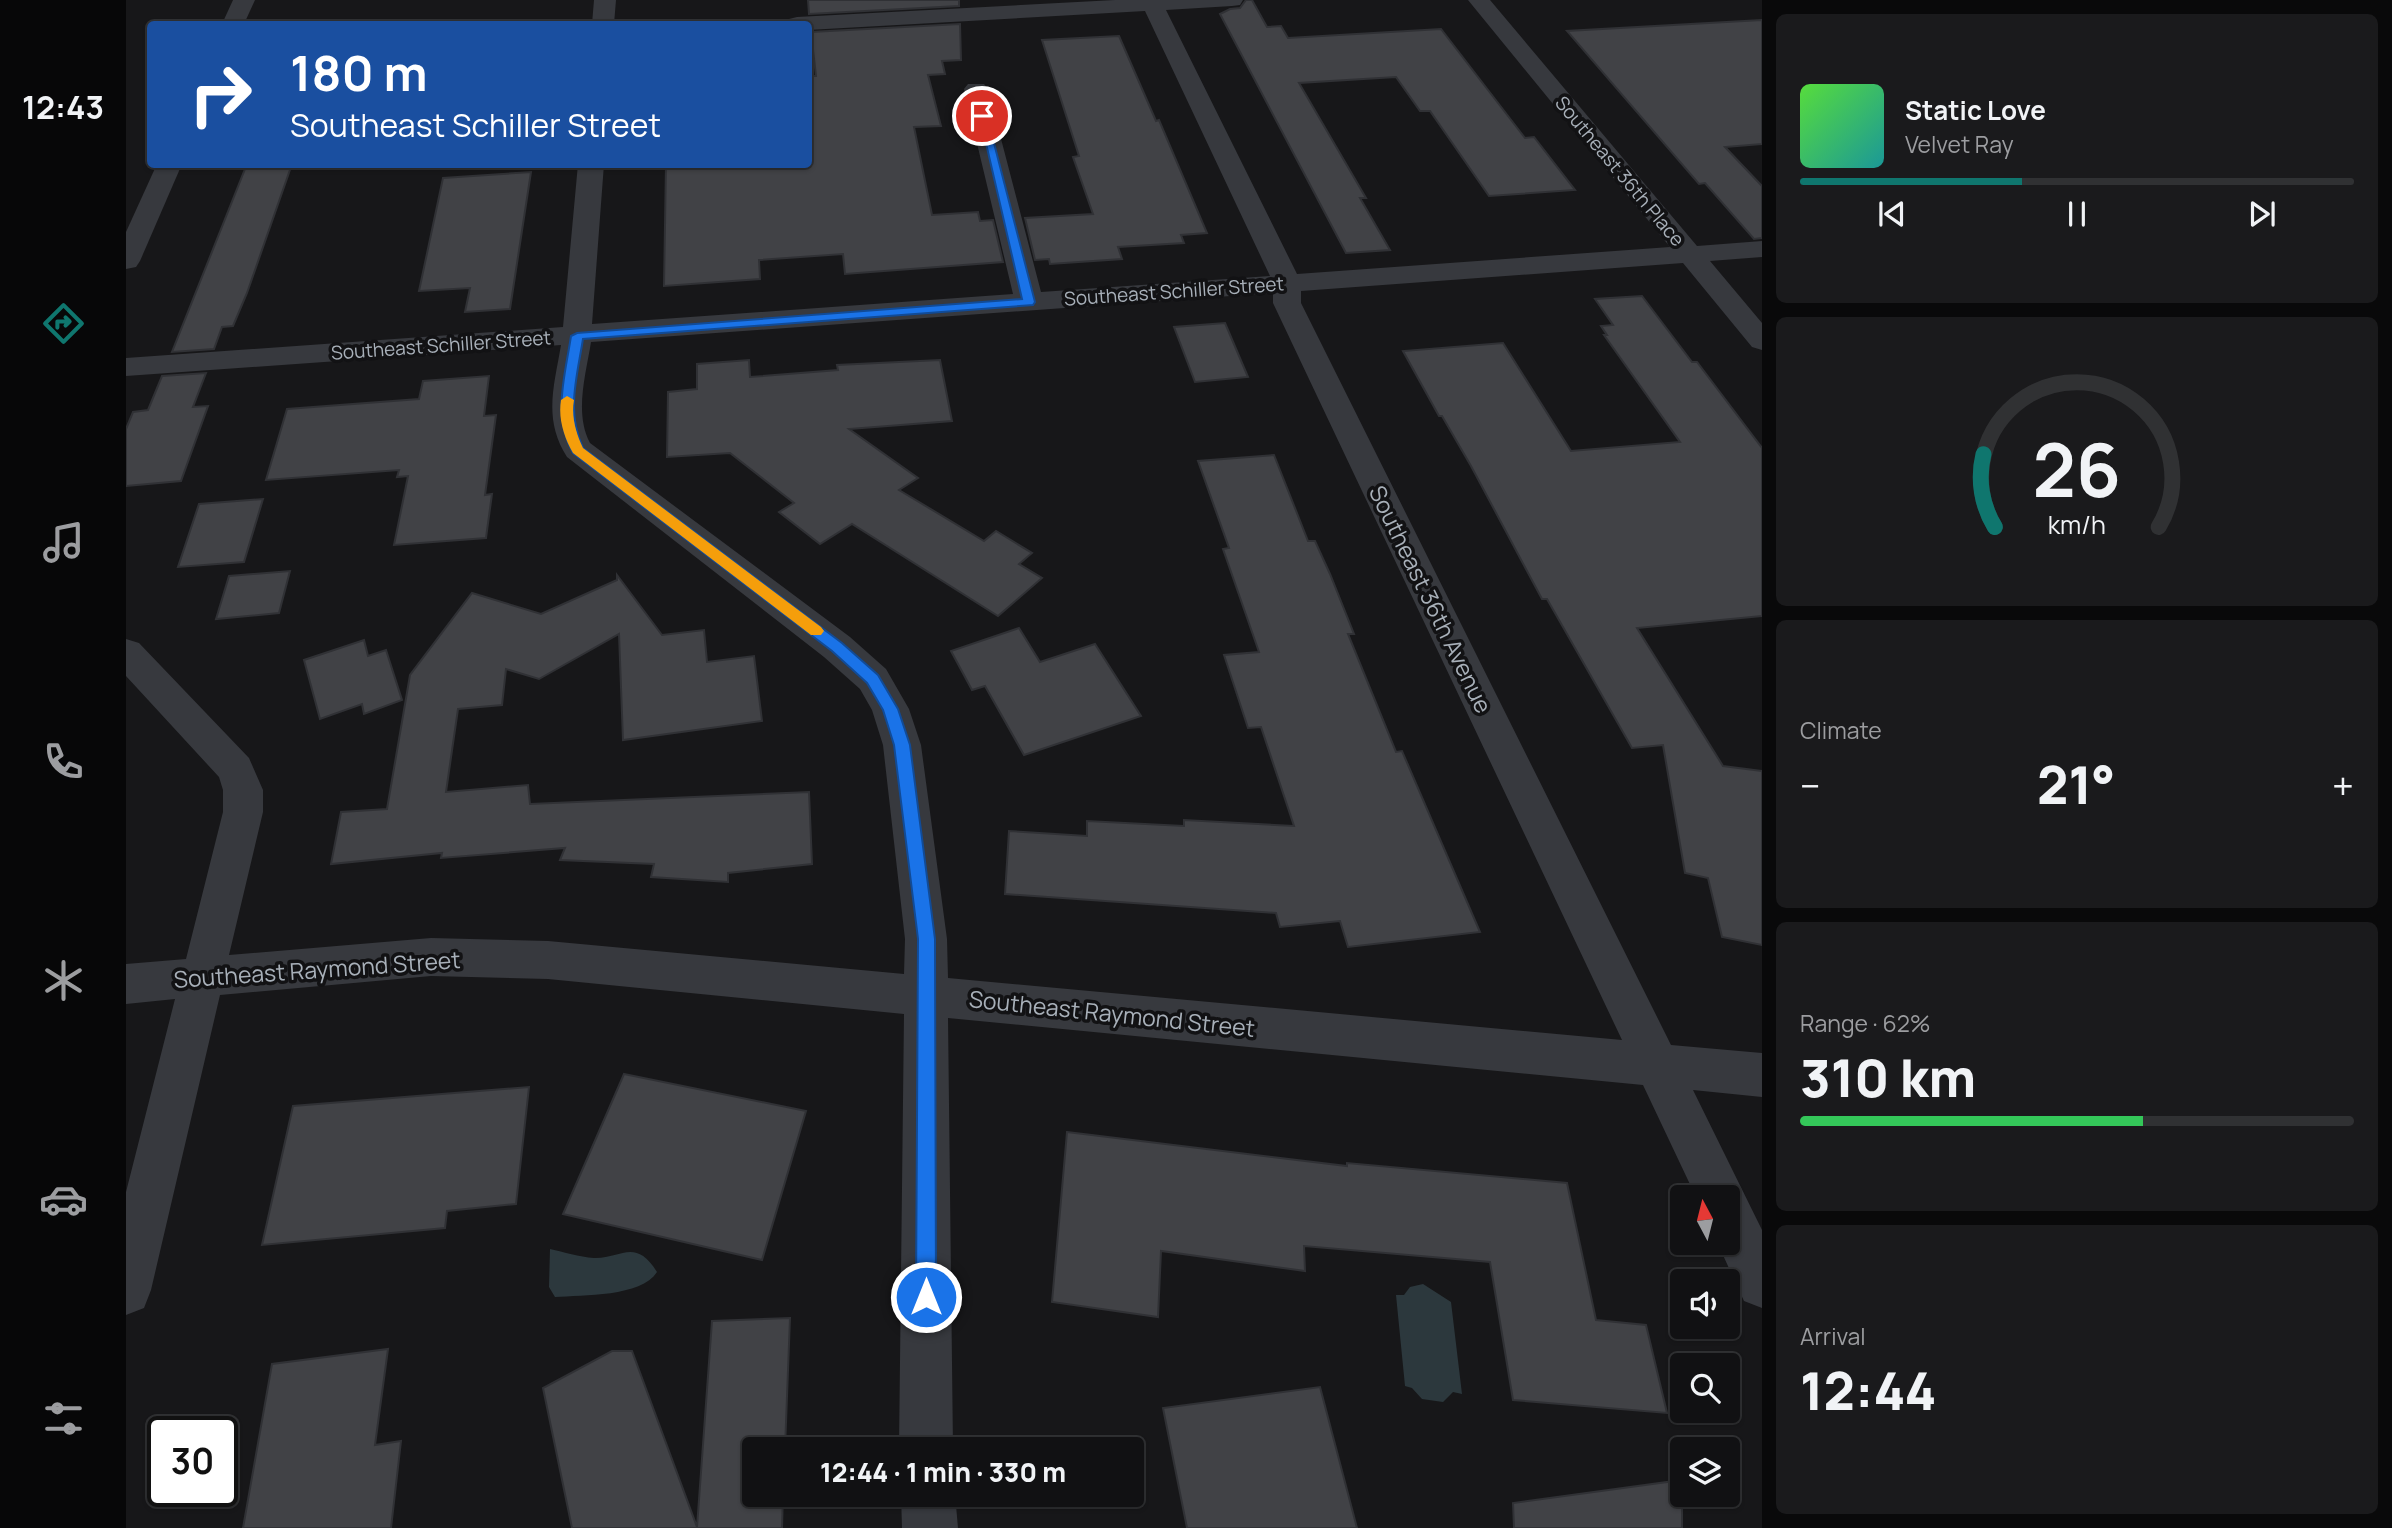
<!DOCTYPE html>
<meta charset="utf-8">
<style>
:root{--surface:#111113;--page:#1a1a1c;--text:#f1f3f6;--muted:#9c9da0;--line:#303133;--accent:#0f766e}
body{margin:0;font-family:Manrope,sans-serif;background:var(--page);color:var(--text);height:100vh;display:flex;flex-direction:column;font-size:26px;white-space:nowrap}
*{box-sizing:border-box;margin:0}
p{font-size:23px;color:var(--muted)}
.icon{flex:none;width:38px;height:38px;fill:none;stroke:currentColor;stroke-width:2;stroke-linecap:round;stroke-linejoin:round}
.map{position:relative;flex:1;overflow:hidden}
.details{display:flex;flex-direction:column;gap:14px;padding:14px;background:#09090a;width:630px}
.details>*{flex:none}
.hud{position:absolute;left:21px;top:21px;width:665px;height:147px;border-radius:7px;box-shadow:0 2px 5px #0004,0 0 0 2px var(--line);background:#1a4fa0;color:#fff;overflow:hidden}
.needle{width:46px;rotate:353deg}
.fabs{position:absolute;left:1544px;top:1185px;display:grid;gap:14px}
.fabs a{display:grid;place-items:center;width:70px;height:70px;border-radius:7px;background:var(--surface);box-shadow:0 2px 5px #0004,0 0 0 2px var(--line);font-size:35px}
.speed{position:absolute;left:21px;top:1416px;display:flex;gap:14px;font-size:35px;font-weight:700;text-align:center}
.speed>*{display:grid;place-content:center;width:91px;height:91px;border-radius:50%;background:var(--surface);box-shadow:0 2px 5px #0004,0 0 0 2px var(--line);line-height:1}
.speed .limit{border:4px solid #111;border-radius:10px;background:#fff;color:#111}
.pin{position:absolute;display:grid;place-items:center;width:60px;height:60px;color:#fff;margin:-30px;border:4px solid #fff;border-radius:50%;box-shadow:0 2px 7px #0007}
.me{position:absolute;width:77px;margin:-38px;rotate:0deg;stroke-linejoin:round;filter:drop-shadow(0 0 5px #0008)}
.turn{display:flex;align-items:center;gap:24px;height:147px;padding:0 28px;font-size:32px}
.turn .icon{width:91px;height:91px;stroke-width:2.5}
.turn b{display:block;font-size:49px;line-height:60px}
.big{font-size:52px;font-weight:800;line-height:1.1}
.details .widget{flex:1;display:flex;flex-direction:column;justify-content:center;gap:10px;min-width:0;padding:0 24px;border-radius:10px;background:var(--page)}
.details .dial{align-items:center;gap:0}
.dial svg{height:182px;overflow:visible;fill:none;stroke:var(--line);stroke-width:7;stroke-linecap:round;text-anchor:middle}
.dial text{fill:var(--text);stroke:none}
.song{display:flex;align-items:center;gap:21px}
.cover{width:84px;height:84px;border-radius:10px;background:linear-gradient(135deg,hsl(110 70% 55%),hsl(180 70% 35%))}
.played{height:7px;border-radius:4px;background:linear-gradient(90deg,var(--accent) 40%,var(--line) 40%)}
.keys{display:flex;justify-content:space-around;direction:ltr}
.heat{display:flex;justify-content:space-between;align-items:center;font-size:38px;direction:ltr}
.charge{height:10px;border-radius:5px;background:linear-gradient(90deg,#34c759 62%,var(--line) 0)}
.trip{position:absolute;left:616px;top:1437px;width:402px;height:70px;border-radius:7px;background:var(--surface);box-shadow:0 2px 5px #0004,0 0 0 2px var(--line);font-weight:800;line-height:70px;text-align:center}
main{display:flex;flex:1;min-height:0}
.tab-bar{display:flex;flex-direction:column;width:126px;justify-content:space-around;align-items:center;background:#070708;color:var(--muted)}
.tab-bar .icon{width:49px;height:49px}
.tab-bar .on{color:var(--accent)}
.tab-bar b{font-size:32px;color:var(--text)}
.map>svg:first-child{display:block}
.water{fill:#2c383d}
.building{fill:#414246;stroke:#303135;stroke-width:2}
.lines{fill:none;stroke-linecap:round;stroke-linejoin:round}
.minor{fill:#37393e;fill-rule:evenodd}
.route{fill:#1a73e8;stroke:#114b97;stroke-width:2}
.slow{fill:#f59e0b}
.labels{text-anchor:middle;dominant-baseline:central;stroke-width:7;stroke-linejoin:round;paint-order:stroke}
.far-street-label{font-size:19px;fill:#a8b0b9;stroke:#121214}
.street-label{font-size:23px;fill:#a8b0b9;stroke:#121214}
</style>
<main>
<nav class="tab-bar">
<b>12:43</b>
<svg class="icon on" aria-label="directions" viewBox="0 0 24 24"><path d="M12 3l9 9-9 9-9-9zM9 14v-3h6M13 9l2 2-2 2"/></svg>
<svg class="icon" aria-label="music" viewBox="0 0 24 24"><path d="M9 18V5l10-2v13"/><circle cx="6" cy="18" r="3"/><circle cx="16" cy="16" r="3"/></svg>
<svg class="icon" aria-label="phone" viewBox="0 0 24 24"><path d="M5 4h4l2 5-3 2q2 4 5 5l2-3 5 2v4C11 20 4 13 5 4z"/></svg>
<svg class="icon" aria-label="climate" viewBox="0 0 24 24"><path d="M12 3v18M4 7l16 10M4 17L20 7"/></svg>
<svg class="icon" aria-label="car" viewBox="0 0 24 24"><path d="M5 17H2v-5l4-1 3-4h7l3 4 3 1v5h-3M9 17h6M6 11h13"/><circle cx="7" cy="17" r="2"/><circle cx="17" cy="17" r="2"/></svg>
<svg class="icon" aria-label="filters" viewBox="0 0 24 24"><path d="M4 7h16M4 17h16"/><circle cx="9" cy="7" r="2"/><circle cx="15" cy="17" r="2"/></svg>
</nav>
<div class="map">
<svg width="1636" height="1528" viewBox="0 0 1636 1528">
<rect width="100%" height="100%" fill="#171719"/>
<g class="water">
<path d="M424 1249C438 1252 453 1257 468 1258 495 1259 509 1237 531 1272 515 1297 457 1295 429 1297L423 1287Z"/>
<polygon points="1297,1284 1325,1302 1336,1394 1327,1392 1317,1402 1296,1399 1286,1388 1279,1386 1270,1295 1278,1295 1284,1287"/>
</g>
<g class="building">
<polygon points="682,0 833,0 833,6 683,14"/>
<polygon points="1120,0 1126,0 1141,27 1155,26 1162,38 1315,29 1399,138 1408,137 1449,190 1363,196 1304,111 1294,111 1270,77 1173,83 1240,198 1234,198 1264,250 1220,253 1094,14 1104,9 1114,8"/>
<polygon points="1636,20 1636,144 1599,147 1636,186 1636,238 1628,239 1579,183 1573,184 1441,31"/>
<polygon points="834,24 835,60 816,61 819,74 802,75 815,126 788,127 806,215 852,212 854,221 867,220 877,262 719,274 717,254 633,260 634,279 538,286 540,164 682,164 682,76 690,76 685,32"/>
<polygon points="993,36 1030,121 1033,120 1081,233 1055,235 1058,243 992,247 996,259 924,264 923,259 909,260 899,218 967,214 947,157 953,156 916,40"/>
<polygon points="121,164 166,164 121,293 107,326 96,327 88,349 46,352"/>
<polygon points="405,172 384,309 339,312 344,288 293,291 317,178"/>
<polygon points="1516,296 1566,362 1571,362 1636,448 1636,616 1511,628 1597,766 1636,771 1636,945 1596,937 1582,878 1559,873 1537,745 1506,748 1421,599 1416,599 1345,466 1316,416 1313,416 1277,351 1377,343 1445,451 1554,442 1478,335 1481,335 1475,326 1487,325 1469,299"/>
<polygon points="1099,323 1122,377 1069,382 1048,327"/>
<polygon points="623,360 624,377 712,370 711,365 814,360 826,421 723,429 792,478 773,490 858,541 870,531 906,553 893,564 916,578 872,616 726,524 694,544 653,512 668,503 604,453 541,457 542,392 571,389 571,364"/>
<polygon points="80,373 67,407 82,406 55,481 0,486 0,429 7,412 22,410 36,376"/>
<polygon points="363,376 358,416 370,415 359,495 366,494 360,538 268,545 282,476 271,477 273,470 140,480 161,409 293,399 297,381"/>
<polygon points="1148,455 1182,541 1189,541 1204,574 1228,634 1222,634 1270,752 1276,751 1354,932 1222,947 1214,921 1154,927 1150,913 879,894 883,831 961,836 961,821 1058,826 1058,820 1168,826 1135,727 1122,728 1098,655 1133,652 1097,549 1103,548 1072,461"/>
<polygon points="137,499 118,562 52,567 73,504"/>
<polygon points="164,571 153,613 90,619 103,576"/>
<polygon points="491,575 536,635 578,630 581,662 628,656 636,721 497,740 493,634 413,679 380,669 376,705 332,709 320,792 402,785 404,804 683,792 686,864 602,873 602,882 525,877 528,864 434,860 439,848 315,858 316,853 205,864 215,812 261,809 284,675 346,593 415,614 491,580"/>
<polygon points="893,628 914,662 969,644 1015,716 898,755 859,686 846,690 825,651"/>
<polygon points="238,640 242,656 260,650 276,700 238,714 236,704 194,719 178,660"/>
<polygon points="498,1074 680,1111 636,1260 437,1214"/>
<polygon points="403,1087 390,1204 321,1211 319,1228 136,1245 167,1106"/>
<polygon points="941,1132 1221,1166 1221,1163 1441,1183 1470,1320 1520,1325 1541,1413 1387,1400 1364,1262 1178,1246 1179,1271 1035,1251 1032,1317 926,1302"/>
<polygon points="664,1318 659,1449 628,1449 628,1494 657,1494 656,1528 446,1528 417,1388 486,1351 506,1351 571,1527 586,1321"/>
<polygon points="262,1349 249,1445 275,1441 265,1528 117,1528 146,1364"/>
<polygon points="1194,1387 1231,1528 1061,1528 1037,1408"/>
<polygon points="1556,1480 1556,1528 1388,1528 1387,1503"/>
</g>
<g class="lines">
<g class="minor">
<polygon points="107,0 129,0 118,24 96,24"/>
<polygon points="468,0 490,0 488,24 466,24"/>
<path d="M989 0H1117L1114 5 1106 6 1040 10 1171 274 1544 247 1342 0H1364L1571 246 1636 241V257L1584 261 1636 323V350L1626 347 1557 263 1175 291V303L1545 1045 1636 1053V1097L1567 1090 1636 1230V1308L1618 1301 1591 1242H1601V1197H1570L1517 1085 822 1018 827 1449H773L778 1014 422 979 305 976 94 995 25 1290 18 1308 0 1315V1192L49 999 0 1004V964L60 959 97 812V790L93 777 0 676V639L13 643 123 758 137 790V812L103 955 305 938 422 941 778 974 779 939 757 745 746 710 734 689 698 657 441 457C417 419 428 387 435 345L0 376V358L437 327 452 164H478L466 324 887 294 838 89 842 84H858L862 89 915 292 1144 276 1019 11 682 30V24H660L663 19 671 17ZM1147 293V303L1496 1040 822 978 821 939 795 745 783 709 760 669 724 637 464 443C448 413 460 374 465 342Z"/>
<polygon points="31,164 56,164 14,261 10,267 0,269 0,232"/>
<polygon points="775,1494 829,1494 832,1528 776,1528"/>
</g>
</g>
<path class="route" d="M853 113 861 116 909 302 907 305 457 339C451 377 440 412 457 448L716 643 752 675 772 709 784 745 809 939 810 1297 807 1304 800 1307 793 1304 790 1297 792 939 768 745 757 710 741 683 706 651 447 453C426 416 439 376 445 336L451 333 896 299Z"/>
<path class="slow" d="M441 396 448 400C445 417 450 433 457 448L695 627 698 631 695 635H685L447 453C438 437 432 419 435 400Z"/>
<g class="labels">
<g class="far-street-label">
<text transform="translate(1494 171) rotate(50)">Southeast 36th Place</text>
<text transform="translate(1048 291) rotate(-4)">Southeast Schiller Street</text>
<text transform="translate(315 345) rotate(-4)">Southeast Schiller Street</text>
</g>
<g class="street-label">
<text transform="translate(1305 599) rotate(64)">Southeast 36th Avenue</text>
<text transform="translate(191 969) rotate(-4)">Southeast Raymond Street</text>
<text transform="translate(986 1013) rotate(6)">Southeast Raymond Street</text>
</g>
</g>
</svg>
<div class="fabs">
<a><svg class="needle" viewBox="-14 -14 28 28"><path d="M0-13l5 13h-10z" fill="#e53935"/><path d="M0 13l5-13h-10z" fill="#9c9da0"/></svg></a>
<a><svg class="icon" aria-label="sound" viewBox="0 0 24 24"><path d="M4 9h4l5-4v14l-5-4H4zM17 9q2 3 0 6"/></svg></a>
<a><svg class="icon" aria-label="search" viewBox="0 0 24 24"><circle cx="10" cy="10" r="6"/><path d="M15 15l6 6"/></svg></a>
<a><svg class="icon" aria-label="layers" viewBox="0 0 24 24"><path d="M12 4l9 5-9 5-9-5zM3 14l9 5 9-5"/></svg></a>
</div>
<div class="speed"><div class="limit">30</div></div>
<div class="pin" style="left:856px;top:116px;background:#d93025"><svg class="icon" aria-label="arrive" viewBox="0 0 24 24"><path d="M6 21V4h12l-3 4 3 4H6"/></svg></div>
<svg class="me" style="left:800px;top:1297px" viewBox="-20 -20 40 40"><circle r="17" fill="#1a73e8" stroke="#fff" stroke-width="3"/><path d="M0-11L8 9 0 5-8 9z" fill="#fff"/></svg>
<div class="trip">12:44 · 1 min · 330 m</div>
<div class="hud">
<div class="turn"><svg class="icon" aria-label="right" viewBox="0 0 24 24"><path d="M7 20v-9h11M14 6l5 5-5 5"/></svg><div><b>180 m</b>Southeast Schiller Street</div></div>
</div>
</div>
<section class="details">
<div class="widget">
<div class="song"><i class="cover"></i><div><b>Static Love</b><p>Velvet Ray</p></div></div>
<div class="played"></div>
<div class="keys"><svg class="icon" aria-label="previous" viewBox="0 0 24 24"><path d="M18 5L8 12l10 7zM5 5v14"/></svg><svg class="icon" aria-label="pause" viewBox="0 0 24 24"><path d="M8 5v14M16 5v14"/></svg><svg class="icon" aria-label="next" viewBox="0 0 24 24"><path d="M6 5l10 7-10 7zM19 5v14"/></svg></div>
</div>
<div class="widget dial"><svg viewBox="0 0 100 80">
<path d="M14 69A42 42 0 1 1 86 69"/>
<path d="M14 69A42 42 0 0 1 9 37" stroke="#0f766e"/>
<text x="50" y="56" font-size="32" font-weight="700">26</text>
<text x="50" y="72" font-size="11">km/h</text>
</svg></div>
<div class="widget"><p>Climate</p>
<div class="heat"><a>−</a><b class="big">21°</b><a>+</a></div>
</div>
<div class="widget"><p>Range · 62%</p><b class="big">310 km</b><div class="charge"></div></div>
<div class="widget"><p>Arrival</p><b class="big">12:44</b></div>
</section>
</main>
